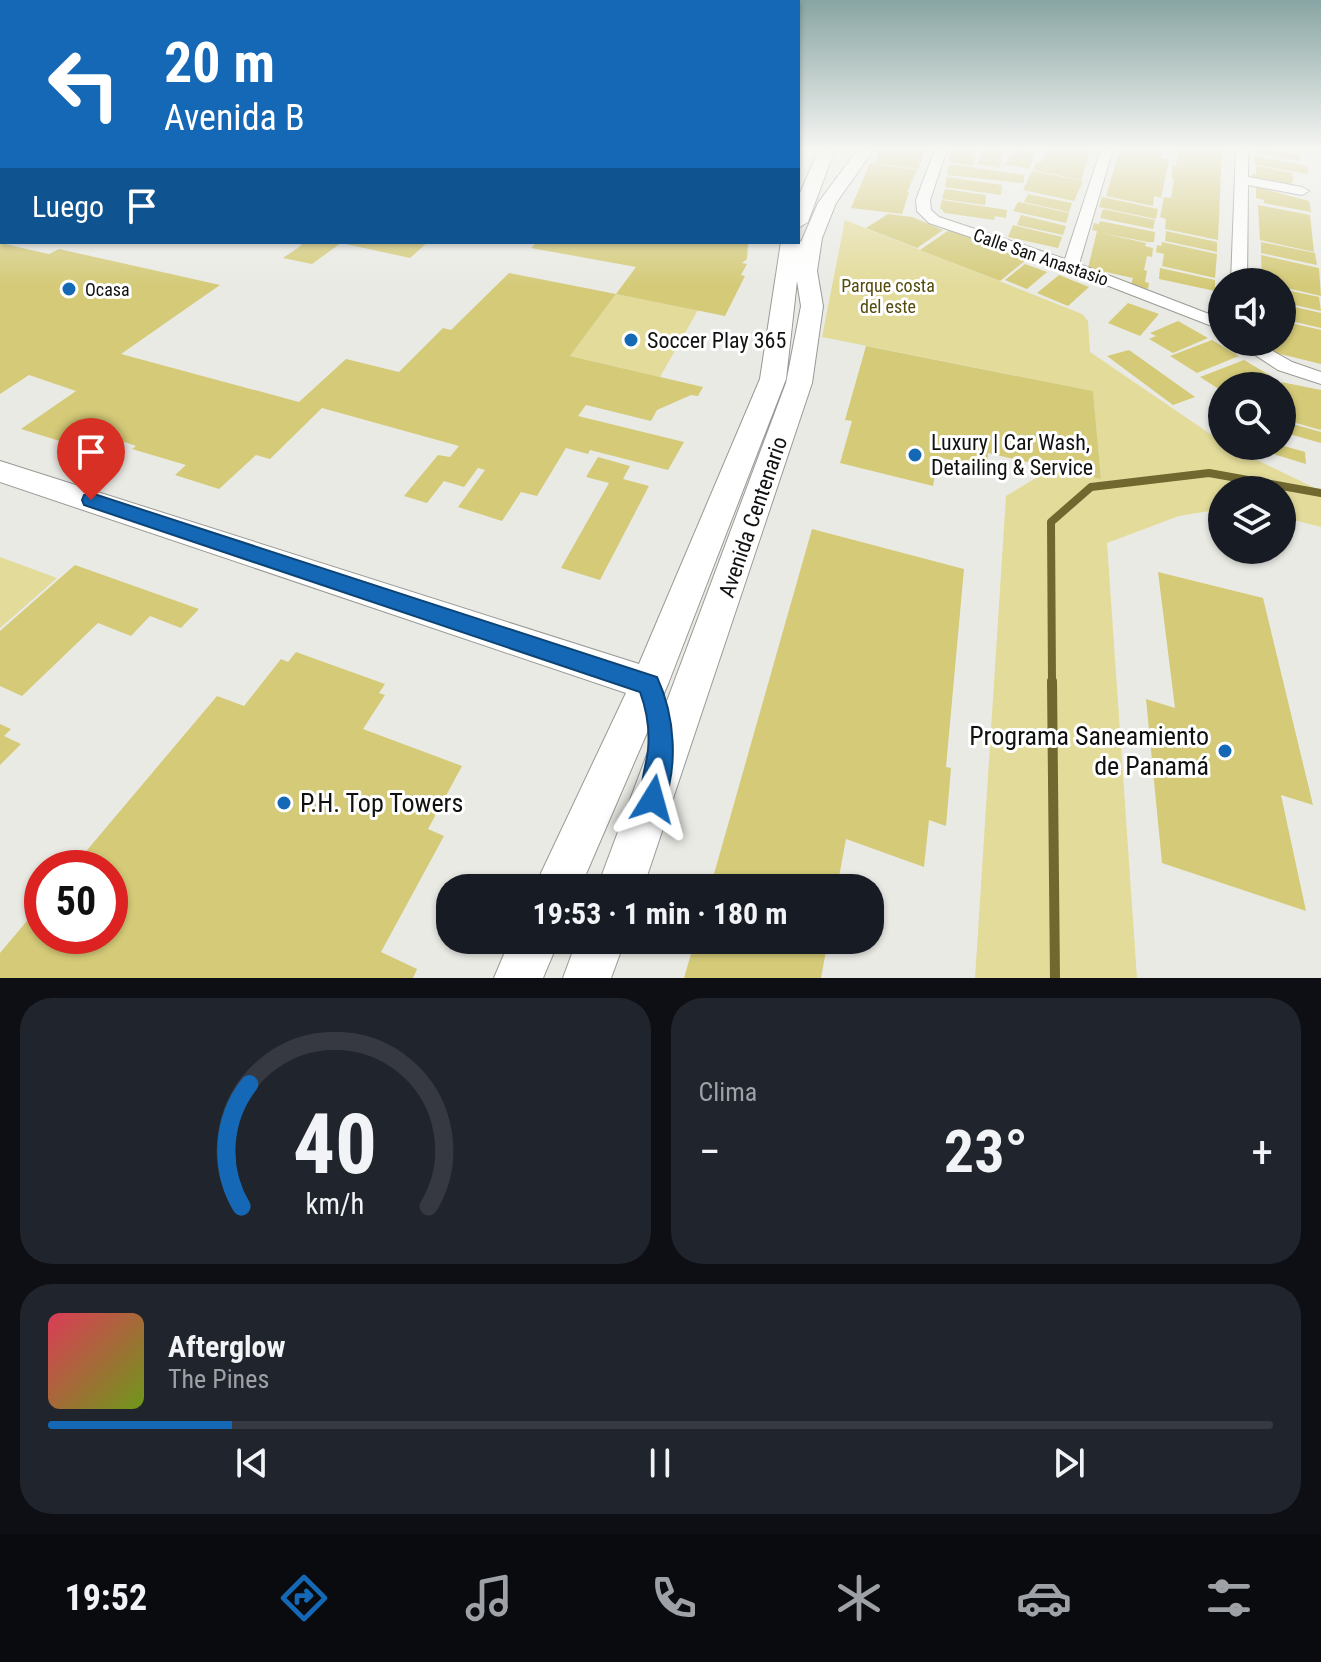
<!DOCTYPE html>
<html lang="es">
<meta charset="utf-8">
<style>
:root{--surface:#171b24;--page:#20242c;--text:#f1f3f6;--muted:#9ea1a6;--line:#363941;--accent:#1468b6}
body{margin:0;font-family:"Roboto Condensed",sans-serif;background:var(--page);color:var(--text);height:100vh;display:flex;flex-direction:column;font-size:30px;white-space:nowrap}
*{box-sizing:border-box;margin:0}
p{font-size:26px;color:var(--muted)}
.icon{flex:none;width:44px;height:44px;fill:none;stroke:currentColor;stroke-width:2;stroke-linecap:round;stroke-linejoin:round}
.map{position:relative;height:978px;overflow:hidden}
.drawer{display:flex;flex-direction:column;gap:20px;padding:20px;background:#0d0f14;flex:1}
.drawer>*{flex:none}
.hud{position:absolute;left:0px;top:0px;width:800px;height:244px;box-shadow:0 2px 6px #0004;background:#1468b6;color:#fff;overflow:hidden}
.controls{position:absolute;left:1208px;top:268px;display:grid;gap:16px}
.controls a{display:grid;place-items:center;width:88px;height:88px;border-radius:50%;background:var(--surface);box-shadow:0 2px 6px #0004;font-size:40px}
.speed{position:absolute;left:24px;top:850px;display:flex;gap:16px;font-size:40px;font-weight:700;text-align:center}
.speed>*{display:grid;place-content:center;width:104px;height:104px;border-radius:50%;background:var(--surface);box-shadow:0 2px 6px #0004;line-height:1}
.speed .limit{border:12px solid #d22;background:#fff;color:#111}
.pin{position:absolute;display:grid;place-items:center;width:68px;height:68px;color:#fff;margin:-82px -34px;border-radius:50% 50% 50% 0;rotate:-45deg;box-shadow:0 0 8px #0007}
.pin .icon{rotate:45deg}
.me{position:absolute;width:88px;margin:-44px;rotate:8deg;stroke-linejoin:round;filter:drop-shadow(0 0 6px #0008)}
.turn{display:flex;align-items:center;gap:28px;height:168px;padding:0 32px;font-size:36px}
.turn .icon{width:104px;height:104px;stroke-width:2.5}
.turn b{display:block;font-size:56px;line-height:68px}
.then{display:flex;align-items:center;height:76px;padding:0 32px;background:#0003;gap:16px;font-size:30px}
.big{font-size:60px;font-weight:700;line-height:1.1}
.drawer .card{flex:1;display:flex;flex-direction:column;justify-content:center;gap:12px;min-width:0;padding:0 28px;border-radius:32px;background:var(--page)}
.drawer .dial{align-items:center;gap:0}
.dial svg{height:208px;overflow:visible;fill:none;stroke:var(--line);stroke-width:7;stroke-linecap:round;text-anchor:middle}
.dial text{fill:var(--text);stroke:none}
.song{display:flex;align-items:center;gap:24px}
.cover{width:96px;height:96px;border-radius:12px;background:linear-gradient(135deg,hsl(350 70% 55%),hsl(80 70% 35%))}
.played{height:8px;border-radius:4px;background:linear-gradient(90deg,var(--accent) 15%,var(--line) 15%)}
.keys{display:flex;justify-content:space-around;direction:ltr}
.heat{display:flex;justify-content:space-between;align-items:center;font-size:44px;direction:ltr}
.drawer .tiles{flex:1;display:grid;gap:20px;grid-template-columns:1fr 1fr}
.card:last-child{grid-column:span 2}
.trip{position:absolute;left:436px;top:874px;width:448px;height:80px;border-radius:32px;background:var(--surface);box-shadow:0 2px 6px #0004;font-weight:700;line-height:80px;text-align:center}
.tabs{display:flex;height:128px;justify-content:space-around;align-items:center;background:#090b0e;color:var(--muted)}
.tabs .icon{width:56px;height:56px}
.tabs .active{color:var(--accent)}
.tabs b{font-size:36px;color:var(--text)}
.map>svg:first-child{display:block}
.green{fill:#e3db9a}
.lines{fill:none;stroke-linecap:round;stroke-linejoin:round}
.stream-far1{stroke:#70682f;stroke-width:8}
.stream{stroke:#70682f;stroke-width:10}
.building{fill:#d4ca78}
.street-casing{stroke:#999995;stroke-width:2}
.secondary-casing{stroke:#999995;stroke-width:2}
.street{fill:#fff;fill-rule:evenodd}
.secondary{fill:#fff;fill-rule:evenodd}
.route{fill:#1468b6;stroke:#0d4476;stroke-width:2}
.poi-dot{fill:#1468b6;stroke:#fff;stroke-width:3}
.labels{text-anchor:middle;dominant-baseline:central;stroke-width:6;stroke-linejoin:round;paint-order:stroke}
.far-street-label{font-size:18px;fill:#111110;stroke:#fff}
.far-park-label{font-size:18px;fill:#534b0a;stroke:#fff}
.far-poi-label{font-size:18px;fill:#111110;stroke:#fff;text-anchor:start}
.poi-label{font-size:22px;fill:#111110;stroke:#fff;text-anchor:start}
.street-label{font-size:22px;fill:#111110;stroke:#fff}
.near-poi-label{font-size:26px;fill:#111110;stroke:#fff;text-anchor:end}
</style>
<div class="map">
<svg width="1321" height="978" viewBox="0 0 1321 978">
<rect width="100%" height="100%" fill="#eaeae5"/>
<g class="green">
<polygon points="845,220 1082,314 1088,321 1090,352 1222,442 1222,446 1228,446 1321,491 1321,527 1282,517 1282,490 1222,490 1222,509 1179,516 1107,543 1137,978 975,978 1006,496 1052,468 1101,479 1093,391 822,337"/>
<polygon points="616,294 698,310 660,377 570,356"/>
<polygon points="0,557 57,578 0,628"/>
</g>
<g class="lines">
<polyline class="stream-far1" points="1052,683 1051,522 1091,487 1209,473 1321,493"/>
<polyline class="stream" points="1052,681 1055,978"/>
</g>
<g class="building">
<polygon points="878,149 924,149 925,151 918,169 876,163"/>
<polygon points="952,149 977,149 973,166 948,162"/>
<polygon points="981,149 1002,151 1000,168 978,164"/>
<polygon points="1047,149 1091,149 1081,180 1033,170 1036,162 1041,163"/>
<polygon points="1120,149 1163,150 1161,158 1169,159 1161,198 1154,196 1153,206 1106,196"/>
<polygon points="1180,149 1222,149 1218,240 1165,229 1166,219 1160,217 1164,197 1171,198 1174,179 1172,179 1172,165 1176,166 1177,162 1188,164 1176,161"/>
<polygon points="1255,149 1299,154 1300,161 1255,153"/>
<polygon points="1016,150 1035,154 1029,169 1005,164"/>
<polygon points="1254,156 1299,164 1307,167 1309,174 1255,165"/>
<polygon points="870,163 917,170 907,192 909,192 902,214 851,208"/>
<polygon points="949,164 1024,175 1024,183 947,175"/>
<polygon points="1256,166 1292,173 1293,181 1291,184 1252,177 1252,174 1256,174"/>
<polygon points="1032,171 1083,181 1074,201 1023,190"/>
<polygon points="947,177 1002,185 1001,195 945,187"/>
<polygon points="1256,187 1309,201 1311,212 1264,203 1264,200 1256,198"/>
<polygon points="945,189 986,195 985,205 942,199"/>
<polygon points="1028,194 1072,203 1069,212 1024,202"/>
<polygon points="1102,197 1158,209 1156,219 1099,207"/>
<polygon points="942,200 1007,210 1006,218 995,216 994,220 945,213 940,208"/>
<polygon points="1018,202 1024,203 1069,213 1066,223 1013,211"/>
<polygon points="1258,205 1310,215 1314,252 1260,240"/>
<polygon points="1103,209 1155,220 1153,229 1100,218"/>
<polygon points="888,214 912,217 943,230 917,248 866,228"/>
<polygon points="1021,215 1066,226 1063,235 1017,225"/>
<polygon points="1100,221 1155,232 1154,242 1148,242 1101,233 1146,243 1145,246 1153,248 1152,257 1147,256 1144,270 1147,271 1145,282 1149,283 1148,289 1131,285 1133,278 1088,268 1097,231 1092,230 1094,223 1099,224"/>
<polygon points="1013,225 1062,237 1058,248 1008,237"/>
<polygon points="949,230 1002,250 1026,260 1000,281 920,250"/>
<polygon points="1166,231 1217,242 1217,252 1165,241"/>
<polygon points="295,242 428,242 410,258 341,243 312,264 283,258 302,245"/>
<polygon points="537,242 748,244 747,259 742,263 747,264 741,275 745,276 725,316 616,294 570,356 703,387 698,396 691,395 657,410 651,421 586,405 578,416 684,442 668,470 590,450 588,454 566,448 537,496 521,492 502,521 458,507 485,470 478,468 464,487 444,481 427,503 404,496 438,455 450,457 459,446 322,408 270,459 256,455 219,489 175,475 186,465 132,449 136,446 125,442 114,451 73,438 66,443 21,429 76,391 29,375 0,394 0,243 49,254 59,249 220,285 121,354 299,402 346,359 399,372 443,328 451,330 509,273 616,294 636,267 531,248"/>
<polygon points="1162,242 1217,254 1215,278 1162,266 1164,254 1156,252 1157,245 1161,246"/>
<polygon points="1261,242 1315,253 1317,265 1261,253"/>
<polygon points="1261,255 1319,268 1321,296 1282,287 1282,282 1262,282"/>
<polygon points="1025,264 1047,272 1027,289 1005,280"/>
<polygon points="1160,268 1215,280 1215,291 1159,279"/>
<polygon points="1059,275 1089,287 1068,306 1037,293"/>
<polygon points="1282,289 1319,297 1321,311 1282,302"/>
<polygon points="1128,303 1159,314 1140,336 1108,323"/>
<polygon points="1282,304 1321,313 1321,328 1282,319"/>
<polygon points="1178,321 1208,338 1173,353 1149,339 1156,336 1150,333"/>
<polygon points="1282,321 1321,330 1321,364 1268,351 1268,342 1282,342"/>
<polygon points="1212,340 1239,356 1197,373 1170,356"/>
<polygon points="866,346 1093,391 1101,479 988,453 987,468 938,457 933,486 840,463 852,421 845,420"/>
<polygon points="1129,350 1195,397 1173,405 1107,356"/>
<polygon points="1244,360 1271,376 1246,386 1222,386 1222,391 1200,377"/>
<polygon points="1281,382 1321,390 1321,430 1285,420"/>
<polygon points="1282,421 1321,432 1321,443 1282,432"/>
<polygon points="1247,446 1284,446 1305,452 1306,464"/>
<polygon points="598,457 630,466 623,479 649,486 600,580 561,568 609,483 586,477"/>
<polygon points="812,529 964,569 946,767 951,768 946,826 929,820 924,867 846,839 837,888 710,888"/>
<polygon points="75,565 199,609 181,628 150,616 131,636 98,623 22,696 0,686 0,631"/>
<polygon points="1158,572 1263,598 1313,805 1281,795 1306,911 1162,863 1146,699 1175,708"/>
<polygon points="296,652 385,684 379,693 385,695 363,729 462,766 428,829 444,836 381,952 417,969 413,978 0,978 0,953 42,903 42,936 110,936 110,868 72,868 217,696 244,706 281,659 288,662"/>
<polygon points="0,724 11,729 4,736 21,744 0,765"/>
<polygon points="695,940 828,940 821,978 684,978"/>
</g>
<g class="lines">
<g class="street-casing">
<g id="street">
<polygon points="935,149 947,149 930,200 931,210 939,217 1065,259 1101,149 1113,149 1079,264 1222,319 1222,330 1065,269 929,223 917,211 916,200"/>
<polygon points="1236,149 1248,149 1248,177 1302,187 1309,191 1302,195 1248,185 1247,282 1231,282"/>
<polygon points="1235,342 1257,342 1292,362 1321,372 1321,384 1278,370"/>
</g>
</g>
<g class="secondary-casing">
<g id="secondary">
<polygon points="819,149 835,149 808,222 798,228 798,198"/>
<polygon points="858,149 874,149 836,203 822,238 817,271 823,306 812,383 643,888 597,888 786,383 801,306 797,281 786,379 668,684 580,888 534,888 626,693 0,482 0,461 639,664 760,379 781,242 798,242 798,238 801,242 818,203"/>
<polygon points="510,940 559,940 543,978 494,978"/>
<polygon points="577,940 625,940 611,978 563,978"/>
</g>
</g>
<use href="#street" class="street"/>
<use href="#secondary" class="secondary"/>
</g>
<linearGradient id="sky" x2="0" y2="1"><stop stop-color="#88a5a3"/><stop offset="0.52" stop-color="#f6f6f3"/><stop offset="1" stop-color="#f6f6f3" stop-opacity="0"/></linearGradient>
<rect width="1321" height="286" fill="url(#sky)"/>
<path class="route" d="M91 493 657 677C675 716 679 767 662 808L653 811 644 808C637 790 646 768 648 750 650 729 647 711 640 692L84 505 82 500 84 495Z"/>
<g class="poi-dot">
<circle cx="69" cy="289" r="8"/>
<circle cx="631" cy="340" r="8"/>
<circle cx="915" cy="455" r="8"/>
<circle cx="1225" cy="751" r="8"/>
<circle cx="284" cy="803" r="8"/>
</g>
<g class="labels">
<g class="far-street-label">
<text transform="translate(1041 257) rotate(19)">Calle San Anastasio</text>
</g>
<g class="far-park-label">
<text x="888" y="285">Parque costa<tspan x="888" dy="21">del este</tspan></text>
</g>
<g class="far-poi-label">
<text x="85" y="289">Ocasa</text>
</g>
<g class="poi-label">
<text x="647" y="340">Soccer Play 365</text>
<text x="931" y="442">Luxury | Car Wash,<tspan x="931" dy="25">Detailing &amp; Service</tspan></text>
</g>
<g class="street-label">
<text transform="translate(753 517) rotate(-71)">Avenida Centenario</text>
</g>
<g class="near-poi-label">
<text x="1209" y="736">Programa Saneamiento<tspan x="1209" dy="30">de Panamá</tspan></text>
<text x="300" y="803" text-anchor="start">P.H. Top Towers</text>
</g>
</g>
</svg>
<div class="controls">
<a><svg class="icon" aria-label="sound" viewBox="0 0 24 24"><path d="M4 9h4l5-4v14l-5-4H4zM17 9q2 3 0 6"/></svg></a>
<a><svg class="icon" aria-label="search" viewBox="0 0 24 24"><circle cx="10" cy="10" r="6"/><path d="M15 15l6 6"/></svg></a>
<a><svg class="icon" aria-label="layers" viewBox="0 0 24 24"><path d="M12 4l9 5-9 5-9-5zM3 14l9 5 9-5"/></svg></a>
</div>
<div class="speed"><div class="limit">50</div></div>
<div class="pin" style="left:91px;top:500px;background:#d93025"><svg class="icon" aria-label="arrive" viewBox="0 0 24 24"><path d="M6 21V4h12l-3 4 3 4H6"/></svg></div>
<svg class="me" style="left:653px;top:799px" viewBox="-20 -20 40 40"><path d="M0-17L14 15 0 8-14 15z" fill="#1468b6" stroke="#fff" stroke-width="4"/></svg>
<div class="trip">19:53 · 1 min · 180 m</div>
<div class="hud">
<div class="turn"><svg class="icon" aria-label="left" viewBox="0 0 24 24"><path d="M17 20v-9H6M10 6l-5 5 5 5"/></svg><div><b>20 m</b>Avenida B</div></div>
<div class="then">Luego<svg class="icon" aria-label="arrive" viewBox="0 0 24 24"><path d="M6 21V4h12l-3 4 3 4H6"/></svg></div>
</div>
</div>
<section class="drawer">
<div class="tiles">
<div class="card dial"><svg viewBox="0 0 100 80">
<path d="M14 69A42 42 0 1 1 86 69"/>
<path d="M14 69A42 42 0 0 1 17 22" stroke="#1468b6"/>
<text x="50" y="56" font-size="32" font-weight="700">40</text>
<text x="50" y="72" font-size="11">km/h</text>
</svg></div>
<div class="card"><p>Clima</p>
<div class="heat"><a>−</a><b class="big">23°</b><a>+</a></div>
</div>
<div class="card">
<div class="song"><i class="cover"></i><div><b>Afterglow</b><p>The Pines</p></div></div>
<div class="played"></div>
<div class="keys"><svg class="icon" aria-label="previous" viewBox="0 0 24 24"><path d="M18 5L8 12l10 7zM5 5v14"/></svg><svg class="icon" aria-label="pause" viewBox="0 0 24 24"><path d="M8 5v14M16 5v14"/></svg><svg class="icon" aria-label="next" viewBox="0 0 24 24"><path d="M6 5l10 7-10 7zM19 5v14"/></svg></div>
</div>
</div>
</section>
<nav class="tabs">
<b>19:52</b>
<svg class="icon active" aria-label="directions" viewBox="0 0 24 24"><path d="M12 3l9 9-9 9-9-9zM9 14v-3h6M13 9l2 2-2 2"/></svg>
<svg class="icon" aria-label="music" viewBox="0 0 24 24"><path d="M9 18V5l10-2v13"/><circle cx="6" cy="18" r="3"/><circle cx="16" cy="16" r="3"/></svg>
<svg class="icon" aria-label="phone" viewBox="0 0 24 24"><path d="M5 4h4l2 5-3 2q2 4 5 5l2-3 5 2v4C11 20 4 13 5 4z"/></svg>
<svg class="icon" aria-label="climate" viewBox="0 0 24 24"><path d="M12 3v18M4 7l16 10M4 17L20 7"/></svg>
<svg class="icon" aria-label="car" viewBox="0 0 24 24"><path d="M5 17H2v-5l4-1 3-4h7l3 4 3 1v5h-3M9 17h6M6 11h13"/><circle cx="7" cy="17" r="2"/><circle cx="17" cy="17" r="2"/></svg>
<svg class="icon" aria-label="filters" viewBox="0 0 24 24"><path d="M4 7h16M4 17h16"/><circle cx="9" cy="7" r="2"/><circle cx="15" cy="17" r="2"/></svg>
</nav>
